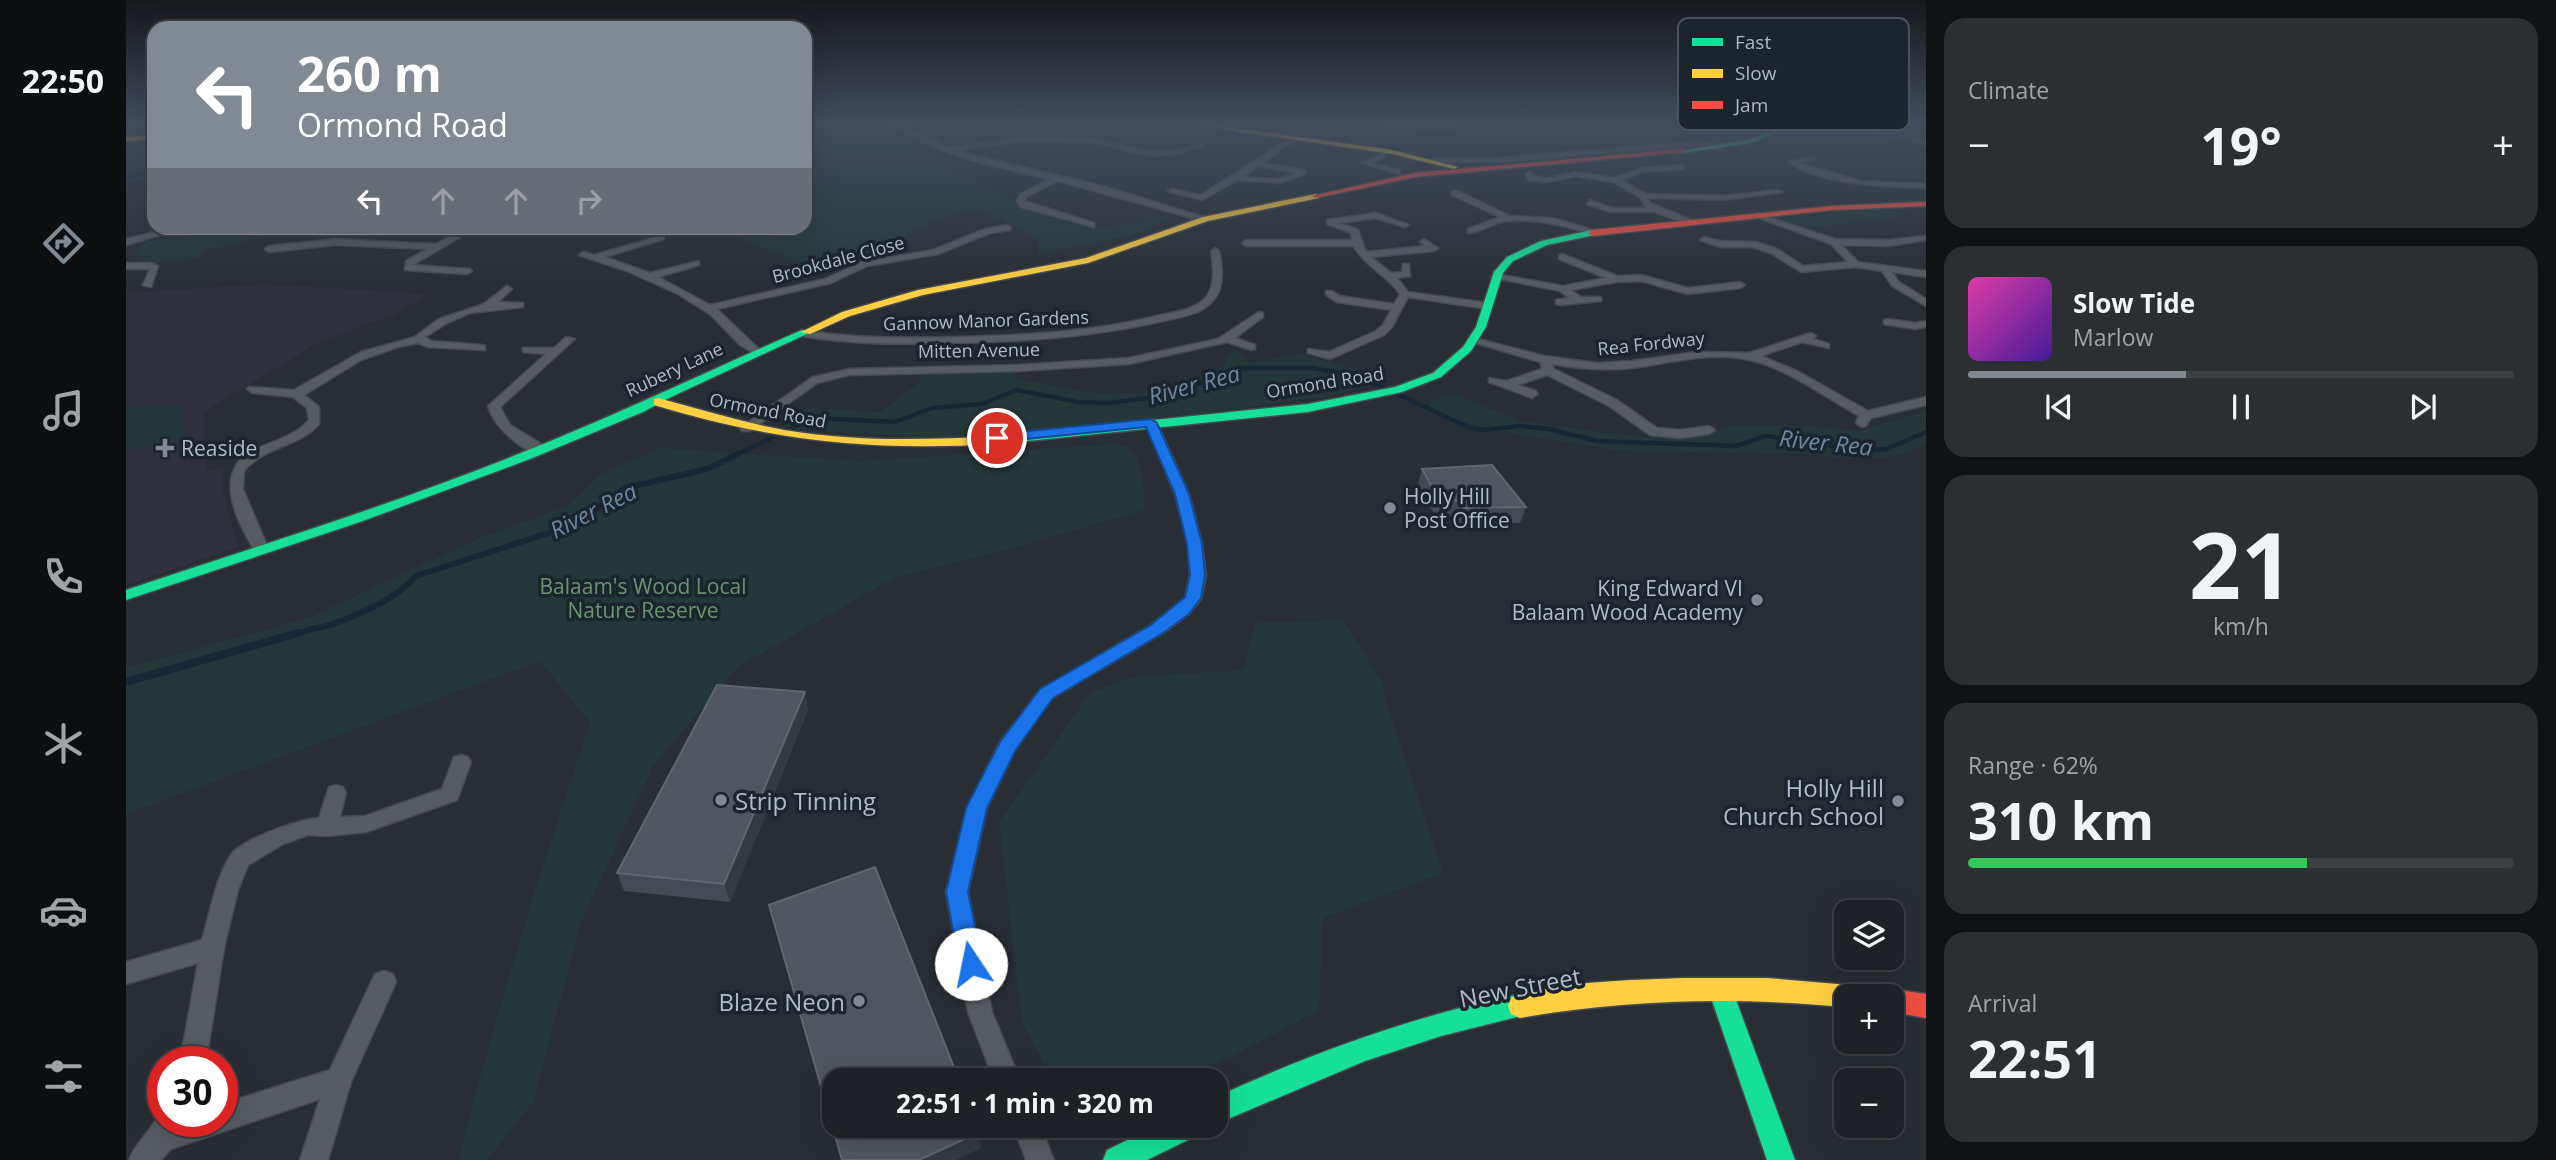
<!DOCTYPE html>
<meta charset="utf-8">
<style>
:root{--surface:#1e2226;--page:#2b2f32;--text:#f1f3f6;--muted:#a1a4a7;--line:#3c3f43;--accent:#818992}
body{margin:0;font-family:"Open Sans",sans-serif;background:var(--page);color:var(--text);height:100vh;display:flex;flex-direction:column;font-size:26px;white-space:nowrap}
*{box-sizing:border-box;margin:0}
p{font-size:23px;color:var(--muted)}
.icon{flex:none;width:38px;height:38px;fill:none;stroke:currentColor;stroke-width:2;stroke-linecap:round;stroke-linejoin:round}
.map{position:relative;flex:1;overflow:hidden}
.side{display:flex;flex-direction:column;gap:18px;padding:18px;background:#101315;width:630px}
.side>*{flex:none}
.hud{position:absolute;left:21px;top:21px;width:665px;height:214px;border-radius:21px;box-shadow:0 7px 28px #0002,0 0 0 2px var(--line);background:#818992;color:#fff;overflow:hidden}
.controls{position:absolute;left:1708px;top:900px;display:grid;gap:14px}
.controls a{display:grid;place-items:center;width:70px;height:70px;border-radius:14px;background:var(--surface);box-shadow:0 7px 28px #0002,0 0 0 2px var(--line);font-size:35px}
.speed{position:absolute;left:21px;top:1046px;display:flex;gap:14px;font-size:35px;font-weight:700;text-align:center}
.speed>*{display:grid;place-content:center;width:91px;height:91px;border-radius:50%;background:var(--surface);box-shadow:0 7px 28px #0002,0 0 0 2px var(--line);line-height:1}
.speed .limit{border:10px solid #d22;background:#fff;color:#111}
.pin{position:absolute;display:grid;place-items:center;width:60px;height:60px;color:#fff;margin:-30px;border:4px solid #fff;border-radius:50%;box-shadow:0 2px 7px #0007}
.me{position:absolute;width:77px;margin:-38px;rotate:349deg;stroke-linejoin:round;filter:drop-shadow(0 0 5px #0008)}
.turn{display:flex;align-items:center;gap:24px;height:147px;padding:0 35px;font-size:32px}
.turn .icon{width:91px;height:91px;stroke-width:2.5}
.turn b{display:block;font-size:49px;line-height:60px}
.lanes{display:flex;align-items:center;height:66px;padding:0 35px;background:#0003;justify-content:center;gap:35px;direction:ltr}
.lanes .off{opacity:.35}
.big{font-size:52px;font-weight:700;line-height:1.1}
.side .tile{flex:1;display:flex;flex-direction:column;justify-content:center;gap:10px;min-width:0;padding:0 24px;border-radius:21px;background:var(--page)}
.side .dial{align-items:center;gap:0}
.dial b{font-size:91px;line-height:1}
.song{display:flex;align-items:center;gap:21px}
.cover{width:84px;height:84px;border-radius:10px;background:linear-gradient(135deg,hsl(320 70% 55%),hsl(260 70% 35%))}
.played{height:7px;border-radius:4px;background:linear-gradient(90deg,var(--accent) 40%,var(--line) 40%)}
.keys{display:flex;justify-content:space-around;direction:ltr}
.heat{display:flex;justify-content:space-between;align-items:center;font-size:38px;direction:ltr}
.charge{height:10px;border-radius:5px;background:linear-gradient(90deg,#34c759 62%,var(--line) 0)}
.trip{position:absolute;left:696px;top:1068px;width:406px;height:70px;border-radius:21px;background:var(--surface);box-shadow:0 7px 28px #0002,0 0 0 2px var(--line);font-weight:700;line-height:70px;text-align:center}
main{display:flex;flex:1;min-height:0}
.tab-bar{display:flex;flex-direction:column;width:126px;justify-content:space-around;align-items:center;background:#0c0e0f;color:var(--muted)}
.tab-bar .icon{width:49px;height:49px}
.tab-bar .selected{color:var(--accent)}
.tab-bar b{font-size:32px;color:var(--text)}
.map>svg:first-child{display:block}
.medical{fill:#30313c}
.green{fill:#253738}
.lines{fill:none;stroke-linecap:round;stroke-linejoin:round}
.stream-far3{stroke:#192735;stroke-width:2.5}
.stream-far2{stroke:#192735;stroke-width:4.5}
.stream-far1{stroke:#192735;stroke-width:6}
.stream{stroke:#192735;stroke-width:8}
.street-casing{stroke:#454a50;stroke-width:3}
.fast-casing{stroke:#454a50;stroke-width:3}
.slow-casing{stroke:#454a50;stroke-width:3}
.jam-casing{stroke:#454a50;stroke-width:3}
.street{fill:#575c61;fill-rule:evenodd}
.fast{fill:#16e098;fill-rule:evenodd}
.slow{fill:#ffcf43;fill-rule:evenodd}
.jam{fill:#f24e42;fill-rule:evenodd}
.wall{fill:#444a51}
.shaded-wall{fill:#343a40}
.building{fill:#50565d;stroke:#5f666e;stroke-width:2}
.route{fill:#1a73e8;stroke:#114b97;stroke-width:2}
.poi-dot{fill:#818992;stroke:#1c242d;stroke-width:2.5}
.labels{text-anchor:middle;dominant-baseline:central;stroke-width:7;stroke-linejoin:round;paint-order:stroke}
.far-street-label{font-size:18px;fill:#b1bac5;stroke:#1c242d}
.poi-label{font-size:21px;fill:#b1bac5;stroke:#1c242d;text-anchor:start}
.park-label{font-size:21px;fill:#6a9470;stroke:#1c242d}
.water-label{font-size:23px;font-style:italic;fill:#6c87a1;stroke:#1c242d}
.near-poi-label{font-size:24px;fill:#b1bac5;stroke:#1c242d;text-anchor:end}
.near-street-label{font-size:24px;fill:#b1bac5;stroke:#1c242d}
.key{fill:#1c242d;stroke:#49515b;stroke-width:2}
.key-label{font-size:19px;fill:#b1bac5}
</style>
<main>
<nav class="tab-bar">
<b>22:50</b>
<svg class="icon selected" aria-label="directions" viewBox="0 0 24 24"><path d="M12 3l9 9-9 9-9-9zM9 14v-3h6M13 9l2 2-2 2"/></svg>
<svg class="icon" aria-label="music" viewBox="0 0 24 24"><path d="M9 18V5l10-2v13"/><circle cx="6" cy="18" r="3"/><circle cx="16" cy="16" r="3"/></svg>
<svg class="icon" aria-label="phone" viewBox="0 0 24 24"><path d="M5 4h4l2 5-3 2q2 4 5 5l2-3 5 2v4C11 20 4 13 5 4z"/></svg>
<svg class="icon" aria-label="climate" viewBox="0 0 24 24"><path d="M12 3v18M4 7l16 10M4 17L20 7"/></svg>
<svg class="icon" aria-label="car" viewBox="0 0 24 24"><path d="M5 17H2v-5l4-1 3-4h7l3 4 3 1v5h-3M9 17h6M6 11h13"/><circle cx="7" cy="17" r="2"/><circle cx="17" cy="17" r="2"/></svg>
<svg class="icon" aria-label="filters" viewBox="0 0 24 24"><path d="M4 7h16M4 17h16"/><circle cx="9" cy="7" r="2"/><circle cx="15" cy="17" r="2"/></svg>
</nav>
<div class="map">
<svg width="1800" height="1160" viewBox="0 0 1800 1160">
<rect width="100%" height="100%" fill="#282e33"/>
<polygon class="medical" points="138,284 301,294 271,314 216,333 183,348 78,412 80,470 97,467 96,489 112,547 0,585 0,293"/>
<g class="green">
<path d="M679 123H748L879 195C888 204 900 208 912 213 946 227 977 230 1014 223 1025 221 1033 215 1045 215L1042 221 1005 235 912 255 913 241 855 209 828 213 702 272 618 241 591 228H679Z"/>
<polygon points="1513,123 1657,123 1613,141"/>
<polygon points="28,145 28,176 0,183 0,148"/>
<polygon points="1571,145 1578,147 1343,167 1320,162 1392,161"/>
<polygon points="1757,208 1781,215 1677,229 1659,222 1659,218"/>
<polygon points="65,228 159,228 137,238 77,251 74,258 25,263 12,258 16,243"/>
<polygon points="1109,349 1120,355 1121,363 1174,354 1267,379 1201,397 1092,411 822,438 715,433 660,427 661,414 682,408 754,412 793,383 797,373 888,372 890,379 975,394 1016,393 1096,367 1102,354"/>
<polygon points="1326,394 1394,421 1516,437 1578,436 1607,425 1682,426 1734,431 1800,411 1800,445 1764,457 1724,459 1682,454 1494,451 1367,430 1298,412 1305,402"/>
<polygon points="54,404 59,436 0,451 0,406"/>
<path d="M989 444C990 444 1000 446 1001 446 1016 454 1020 495 1018 510L898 545 768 578 612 667 528 765 454 924 408 1101 361 1160H332C370 1013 415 867 464 723L414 661 0 814V668L182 618 356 537 440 507 475 474 534 448 734 461Z"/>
<polygon points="1217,620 1255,680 1260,702 1317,873 1197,918 1193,1011 1059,1080 927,1080 896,1022 873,822 964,693 1007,677 1117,670 1129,623"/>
</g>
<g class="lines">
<polyline class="stream-far3" points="0,178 28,171"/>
<polyline class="stream-far2" points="608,456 687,418 769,422 806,408 856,404 890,390 952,402 982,403 1030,397 1060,389 1113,368 1187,368 1235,377 1344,428 1360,430 1394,426 1423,429 1471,441 1610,446 1640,436 1740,450 1760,449 1800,432"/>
<path class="stream-far1" d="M168 635C181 629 196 628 210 623 239 612 270 599 290 576L435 529 467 512 499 488 581 469 612 454"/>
<polyline class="stream" points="0,682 172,633"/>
<g class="street-casing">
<g id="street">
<path d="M765 123H773L823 148 901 136 971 139 1024 152 1046 151 1079 143V145L1046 155 1024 156 971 143 901 140 830 151 980 187 1084 219 1077 221 932 181 900 197 899 201 968 223V227L895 207 891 201 894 194 924 179C870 167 811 156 765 123Z"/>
<polygon points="1261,123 1312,127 1317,127 1309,123 1318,123 1329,128 1312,131"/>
<polygon points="1732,125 1800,140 1800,144 1730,128"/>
<path d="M1165 138 1167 141 1137 163 1179 170V174L1153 183 1111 180 1076 200 1042 191 1046 189 1075 195ZM1132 166 1170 173 1153 179 1117 177Z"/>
<polygon points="1576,141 1595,148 1592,150 1576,145 1372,162 1307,162 1304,160 1307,158 1372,158"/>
<polygon points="1259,150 1264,151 1257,158 1246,163 1274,170 1274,174 1235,163 1253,156"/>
<path d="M1689 157V159L1673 163 1735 181 1800 184V188C1764 187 1692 185 1663 162Z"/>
<polygon points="1556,165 1559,169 1517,172 1495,180 1520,194 1597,196 1652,190 1656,192 1597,200 1522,198 1524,203 1568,221 1569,223 1565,225 1528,212 1484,212 1461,204 1464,200 1485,208 1520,208 1514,197 1487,182 1450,176 1421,182 1402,180 1400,174 1404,172 1408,176 1421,178 1450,172 1488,178 1516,168"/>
<path d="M1326 191H1332L1384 216 1426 218 1478 233 1474 236C1442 227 1412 218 1379 221 1366 223 1354 233 1342 233V229L1374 217 1326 195Z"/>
<path d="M1250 213 1283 225 1279 227 1249 218 1214 223 1232 230 1240 252 1299 246 1294 242 1298 239 1312 248 1308 251 1245 257 1265 273 1276 272 1277 264H1283L1284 276 1271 278 1282 292 1362 303 1367 306 1362 309 1282 297 1266 327 1258 335 1204 359 1182 353V349L1203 352 1250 331 1257 325 1265 310 1211 302 1200 295V291H1206L1214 296 1268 304 1274 294C1261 275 1237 265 1228 246H1120L1116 243 1120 240H1226L1225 233 1201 224V220Z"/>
<polygon points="1630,213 1709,239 1763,240 1799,236 1799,240 1763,246 1715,245 1732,262 1800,271 1800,277 1766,272 1773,282 1800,299 1800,306 1766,286 1756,271 1729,267 1675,272 1645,253 1626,247 1594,247 1574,240 1578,237 1594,241 1630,242 1651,249 1677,266 1722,262 1705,244 1630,217"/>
<polygon points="881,225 885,228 884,230 864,233 812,254 741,266 705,283 591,309 634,350 634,354 630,355 613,344 585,315 552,294 501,271 453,255 457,252 468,255 538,235 538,239 479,257 524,273 573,261 573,265 532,277 584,305 699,279 736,262 807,250 859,229"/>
<polygon points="45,228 57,228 0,245 0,239"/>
<polygon points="340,228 349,228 287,265 344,269 346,271 341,274 279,270 280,261 301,249 209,245 143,252 139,249 143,246 209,239 310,244"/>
<path d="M1089 248 1093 251C1097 268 1099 289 1086 302 1074 315 1054 317 1037 321 967 337 898 342 825 343 775 344 726 345 676 336L671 333 676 330C729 339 782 338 835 337 901 335 966 332 1031 316 1047 312 1068 311 1080 297 1090 285 1087 265 1085 251Z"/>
<polygon points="1436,254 1491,276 1515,275 1562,288 1614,282 1619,285 1614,288 1562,294 1515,281 1490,282 1445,290 1455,297 1475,297 1475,301 1434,305 1430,304 1430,300 1443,298 1434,291 1365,277 1370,274 1437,286 1480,278 1433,259 1433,255"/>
<polygon points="0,263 25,263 32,266 25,287 17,285 24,269 0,269"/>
<path d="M381 286 386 289 372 302 397 303V307L344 313 321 323 299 337 305 341 355 345 359 346V350L302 347 292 343 272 347 235 360 178 395 193 407V424C173 447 137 447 118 471L117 489 142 548 139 551H129C111 522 86 473 126 451 145 441 167 438 183 420L181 408 167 397 127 393 121 389 123 387 168 390 235 352 289 337 313 319 358 304Z"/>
<polygon points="1133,312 1137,313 1137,317 1109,338 1129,345 1129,349 1125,350 1101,342 1003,364 892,371 723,375 691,383 624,431 616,431 614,428 687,377 723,369 892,365 1003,358 1092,339"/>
<polygon points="1762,319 1789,323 1800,321 1800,327 1789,329 1758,324 1758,320"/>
<path d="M1685 333 1690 336 1687 339 1703 344V348L1676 342 1635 356 1671 371 1742 411 1800 397V405L1745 418 1740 426 1736 427 1730 423 1733 416C1698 397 1663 369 1624 360 1585 351 1545 363 1506 368 1479 371 1453 369 1426 364L1428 369 1491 400 1531 428 1555 430 1583 426 1589 430 1583 434 1555 438 1524 435 1483 406 1421 375 1392 385 1410 391 1412 394 1406 398 1363 382V378L1381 381 1416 369 1414 362 1343 341 1348 338 1418 356 1471 363 1506 361 1572 352 1623 353Z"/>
<path d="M440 337 449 339 374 407 384 425 420 447V453C398 456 367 426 362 406L420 354 397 352V348H428Z"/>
<polygon points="1025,419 1031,423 1063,494 1076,544 1080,575 1075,599 1063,614 1037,633 926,698 889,750 861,808 842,892 866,1012 894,1080 868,1080 842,1012 820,892 841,808 874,742 914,690 1025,625 1059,598 1064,575 1062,544 1049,494 1019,423"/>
<path d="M335 755 342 757 345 762 331 800 240 832 201 836 182 835 157 844 122 865 112 890 98 948 80 1062H54L72 963 0 984V962L76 940C84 913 89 881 104 856 113 840 174 819 193 818L203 787 210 785 217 787 220 793 214 817 239 816 316 789 328 757Z"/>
<path d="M258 971 267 974 270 982 225 1082 202 1160H174L194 1099 45 1149 35 1160H3C10 1142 26 1130 34 1112L37 1111V1122H96V1104L204 1070 249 974Z"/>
<polygon points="887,1125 914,1125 928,1160 900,1160"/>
</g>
</g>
<g class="fast-casing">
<g id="fast">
<polygon points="1667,123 1675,123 1625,143 1557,153 1554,151 1622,140"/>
<polygon points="1466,230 1469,231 1469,235 1421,245 1387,261 1377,273 1360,327 1345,351 1315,377 1276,392 1182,412 873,444 867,440 873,436 1182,404 1269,387 1307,373 1337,347 1350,327 1368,272 1381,257 1415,241"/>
<path d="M676 330 685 332 545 397 517 412 404 459 234 522 0 600V590C132 546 266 505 395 453 491 415 582 371 676 330Z"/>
<polygon points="1594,978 1603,981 1606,989 1669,1160 1641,1160 1582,989 1585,981"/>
<path d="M1394 994 1403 998 1406 1006 1403 1014 1315 1036 1239 1061 1090 1124V1097C1188 1052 1288 1016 1394 994Z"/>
<polygon points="1032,1125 1075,1125 1072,1135 1021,1160 977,1160 981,1150"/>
</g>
</g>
<g class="slow-casing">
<g id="slow">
<polygon points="1072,123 1266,150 1332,167 1328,169 1266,154 1107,131"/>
<polygon points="28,135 28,139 0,141 0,137"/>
<polygon points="1190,194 1193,198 1082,221 962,263 797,295 724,316 684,334 675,332 716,312 792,290 960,258 1077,217"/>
<path d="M532 398C574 409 615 422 658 430 729 442 801 440 873 436L879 440 873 444C745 451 651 442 528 405V399Z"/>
<path d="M1558 978H1641L1723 985 1732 988 1735 996H1720V1007C1610 997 1503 999 1394 1018L1385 1014 1382 1006 1385 998C1429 981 1510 980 1558 978Z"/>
</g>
</g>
<g class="jam-casing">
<g id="jam">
<polygon points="1557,149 1559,152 1289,177 1190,198 1186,196 1289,173"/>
<polygon points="1800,202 1800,206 1706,210 1466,236 1462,233 1466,230 1706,206"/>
<polygon points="1766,989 1800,994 1800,1018 1766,1012 1766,996 1756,996"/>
</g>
</g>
<use href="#street" class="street"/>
<use href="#fast" class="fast"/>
<use href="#slow" class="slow"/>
<use href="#jam" class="jam"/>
</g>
<g class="wall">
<polygon points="1296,469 1400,507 1394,523 1332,524 1327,516 1309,516 1292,484"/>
<polygon points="682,710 604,902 498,891 491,873"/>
</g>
<g class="shaded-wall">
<polygon points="679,692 682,710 604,902 598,884"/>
<polygon points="854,1132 855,1148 830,1160 793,1160"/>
</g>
<g class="building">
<polygon points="1366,465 1400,507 1337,508 1332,501 1313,500 1296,469"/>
<polygon points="591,685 679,692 598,884 491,873"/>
<polygon points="749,867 833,1080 709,1080 709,1125 851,1125 854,1132 793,1160 716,1160 643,905"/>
</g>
<linearGradient id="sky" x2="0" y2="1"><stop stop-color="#16191c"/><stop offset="0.43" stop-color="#424c5b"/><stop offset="1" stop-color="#424c5b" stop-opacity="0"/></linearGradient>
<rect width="1800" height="285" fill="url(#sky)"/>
<polygon class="route" points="1025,419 1031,423 1063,494 1076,544 1079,575 1075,598 1063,614 1037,633 927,698 889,751 861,808 842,892 857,964 853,972 845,975 836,972 833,964 820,892 840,808 874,742 914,689 1025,625 1059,597 1064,575 1061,544 1049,494 1020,427 871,442 865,438 871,434"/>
<g class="poi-dot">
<path d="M35.5 437.5h7v7h7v7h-7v7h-7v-7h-7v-7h7z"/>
<circle cx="1264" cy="508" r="7"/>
<circle cx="1631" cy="600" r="7"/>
<circle cx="595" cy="800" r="7"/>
<circle cx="1772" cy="801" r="7"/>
<circle cx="733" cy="1001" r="7"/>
</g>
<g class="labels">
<g class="far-street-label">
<text transform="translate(712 259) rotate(-15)">Brookdale Close</text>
<text transform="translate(860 320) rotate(-2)">Gannow Manor Gardens</text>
<text transform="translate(1525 343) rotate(-6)">Rea Fordway</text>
<text transform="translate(853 350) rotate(-1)">Mitten Avenue</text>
<text transform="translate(548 369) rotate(-25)">Rubery Lane</text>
<text transform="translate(1199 382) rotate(-9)">Ormond Road</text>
<text transform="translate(642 410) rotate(11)">Ormond Road</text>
</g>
<g class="poi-label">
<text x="55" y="448">Reaside</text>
<text x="1278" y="496">Holly Hill<tspan x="1278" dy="24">Post Office</tspan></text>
<text x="1617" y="588" text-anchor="end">King Edward VI<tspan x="1617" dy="24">Balaam Wood Academy</tspan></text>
</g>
<g class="park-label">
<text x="517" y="586">Balaam's Wood Local<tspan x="517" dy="24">Nature Reserve</tspan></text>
</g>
<g class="water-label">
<text transform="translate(1068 384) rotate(-15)">River Rea</text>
<text transform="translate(1700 442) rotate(6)">River Rea</text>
<text transform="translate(467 510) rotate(-27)">River Rea</text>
</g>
<g class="near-poi-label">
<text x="1758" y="787">Holly Hill<tspan x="1758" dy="28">Church School</tspan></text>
<text x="609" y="800" text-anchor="start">Strip Tinning</text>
<text x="719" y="1001">Blaze Neon</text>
</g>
<g class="near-street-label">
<text transform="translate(1394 987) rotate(-11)">New Street</text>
</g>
</g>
<rect x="1552" y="18" width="231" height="112" rx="10" class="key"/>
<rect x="1566" y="38" width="31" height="8" fill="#16e098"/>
<rect x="1566" y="69" width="31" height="9" fill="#ffcf43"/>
<rect x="1566" y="101" width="31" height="8" fill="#f24e42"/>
<g class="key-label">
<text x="1609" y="49">Fast</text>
<text x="1609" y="80">Slow</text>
<text x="1609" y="112">Jam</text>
</g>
</svg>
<div class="controls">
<a><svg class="icon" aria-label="layers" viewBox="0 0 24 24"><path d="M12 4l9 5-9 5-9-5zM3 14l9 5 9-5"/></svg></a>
<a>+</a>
<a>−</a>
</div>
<div class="speed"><div class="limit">30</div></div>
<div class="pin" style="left:871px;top:438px;background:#d93025"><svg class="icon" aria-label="arrive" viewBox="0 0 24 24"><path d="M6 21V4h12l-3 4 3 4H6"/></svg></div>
<svg class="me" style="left:845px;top:964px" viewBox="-20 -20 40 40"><circle r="19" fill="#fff"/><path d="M0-13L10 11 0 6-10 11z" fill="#1a73e8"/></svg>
<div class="trip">22:51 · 1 min · 320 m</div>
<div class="hud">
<div class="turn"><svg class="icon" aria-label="left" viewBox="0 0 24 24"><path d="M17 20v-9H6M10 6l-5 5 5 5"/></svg><div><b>260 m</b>Ormond Road</div></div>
<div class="lanes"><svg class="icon" aria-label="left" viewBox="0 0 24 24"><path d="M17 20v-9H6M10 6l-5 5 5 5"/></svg><svg class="icon off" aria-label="ahead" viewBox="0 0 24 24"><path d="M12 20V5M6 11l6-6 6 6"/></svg><svg class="icon off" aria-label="ahead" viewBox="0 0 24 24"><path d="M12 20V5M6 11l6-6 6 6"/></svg><svg class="icon off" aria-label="right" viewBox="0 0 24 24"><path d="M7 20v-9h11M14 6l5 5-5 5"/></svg></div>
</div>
</div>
<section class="side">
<div class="tile"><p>Climate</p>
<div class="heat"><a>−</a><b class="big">19°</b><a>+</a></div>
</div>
<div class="tile">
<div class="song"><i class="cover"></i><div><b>Slow Tide</b><p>Marlow</p></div></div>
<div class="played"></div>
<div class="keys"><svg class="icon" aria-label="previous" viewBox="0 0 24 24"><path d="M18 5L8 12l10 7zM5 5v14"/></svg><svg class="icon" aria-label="pause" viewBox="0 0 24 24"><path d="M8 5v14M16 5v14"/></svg><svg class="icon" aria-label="next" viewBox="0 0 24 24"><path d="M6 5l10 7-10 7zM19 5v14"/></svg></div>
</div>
<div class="tile dial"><b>21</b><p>km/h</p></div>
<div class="tile"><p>Range · 62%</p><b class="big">310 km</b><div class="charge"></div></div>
<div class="tile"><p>Arrival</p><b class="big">22:51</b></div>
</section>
</main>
